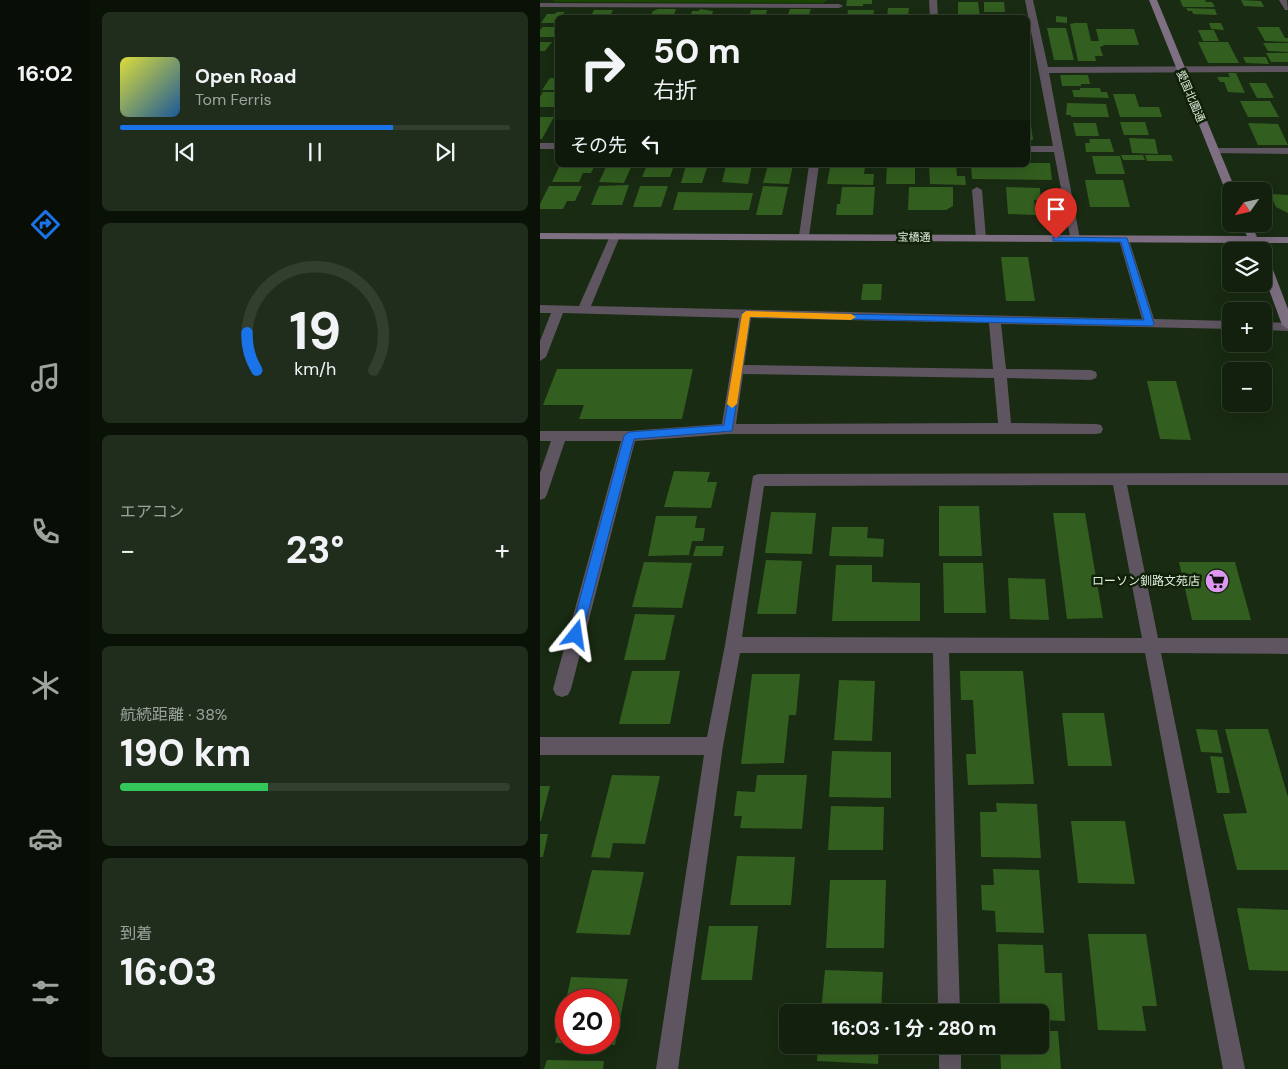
<!DOCTYPE html>
<html lang="ja">
<meta charset="utf-8">
<style>
:root{--surface:#13200e;--page:#202d1c;--text:#f1f3f6;--muted:#9da39e;--line:#323e2e;--accent:#1a73e8}
body{margin:0;font-family:"DM Sans","Noto Sans JP",sans-serif;background:var(--page);color:var(--text);height:100vh;display:flex;flex-direction:column;font-size:19px;white-space:nowrap}
*{box-sizing:border-box;margin:0}
p{font-size:16px;color:var(--muted)}
.icon{flex:none;width:28px;height:28px;fill:none;stroke:currentColor;stroke-width:2;stroke-linecap:round;stroke-linejoin:round}
.map{position:relative;flex:1;overflow:hidden}
.details{display:flex;flex-direction:column;gap:12px;padding:12px;background:#0a1208;width:450px}
.details>*{flex:none}
.banner{position:absolute;left:15px;top:15px;width:475px;height:152px;border-radius:8px;box-shadow:0 5px 20px #0002,0 0 0 1px var(--line);background:#13200e;color:var(--text);overflow:hidden}
.needle{width:32px;rotate:236deg}
.controls{position:absolute;left:682px;top:182px;display:grid;gap:10px}
.controls a{display:grid;place-items:center;width:50px;height:50px;border-radius:8px;background:var(--surface);box-shadow:0 5px 20px #0002,0 0 0 1px var(--line);font-size:25px}
.speed{position:absolute;left:15px;top:989px;display:flex;gap:10px;font-size:25px;font-weight:700;text-align:center}
.speed>*{display:grid;place-content:center;width:65px;height:65px;border-radius:50%;background:var(--surface);box-shadow:0 5px 20px #0002,0 0 0 1px var(--line);line-height:1}
.speed .limit{border:8px solid #d22;background:#fff;color:#111}
.pin{position:absolute;display:grid;place-items:center;width:42px;height:42px;color:#fff;margin:-51px -21px;border-radius:50% 50% 50% 0;rotate:-45deg;box-shadow:0 0 5px #0007}
.pin .icon{rotate:45deg}
.me{position:absolute;width:55px;margin:-28px;rotate:15deg;stroke-linejoin:round;filter:drop-shadow(0 0 4px #0008)}
.turn{display:flex;align-items:center;gap:18px;height:105px;padding:0 15px;font-size:22px}
.turn .icon{width:65px;height:65px;stroke-width:2.5}
.turn b{display:block;font-size:35px;line-height:42px}
.then{display:flex;align-items:center;height:48px;padding:0 15px;background:#0003;gap:10px;font-size:19px}
.big{font-size:38px;font-weight:700;line-height:1.1}
.details .tile{flex:1;display:flex;flex-direction:column;justify-content:center;gap:8px;min-width:0;padding:0 18px;border-radius:8px;background:var(--page)}
.details .dial{align-items:center;gap:0}
.dial svg{height:130px;overflow:visible;fill:none;stroke:var(--line);stroke-width:7;stroke-linecap:round;text-anchor:middle}
.dial text{fill:var(--text);stroke:none}
.song{display:flex;align-items:center;gap:15px}
.cover{width:60px;height:60px;border-radius:8px;background:linear-gradient(135deg,hsl(60 70% 55%),hsl(210 70% 35%))}
.played{height:5px;border-radius:2px;background:linear-gradient(90deg,var(--accent) 70%,var(--line) 70%)}
.keys{display:flex;justify-content:space-around;direction:ltr}
.heat{display:flex;justify-content:space-between;align-items:center;font-size:28px;direction:ltr}
.charge{height:8px;border-radius:4px;background:linear-gradient(90deg,#34c759 38%,var(--line) 0)}
.trip{position:absolute;left:239px;top:1004px;width:270px;height:50px;border-radius:8px;background:var(--surface);box-shadow:0 5px 20px #0002,0 0 0 1px var(--line);font-weight:700;line-height:50px;text-align:center}
main{display:flex;flex:1;min-height:0}
.menu{display:flex;flex-direction:column;width:90px;justify-content:space-around;align-items:center;background:#080d06;color:var(--muted)}
.menu .icon{width:35px;height:35px}
.menu .current{color:var(--accent)}
.menu b{font-size:22px;color:var(--text)}
.map>svg:first-child{display:block}
.green{fill:#194401}
.building{fill:#325e1f}
.lines{fill:none;stroke-linecap:round;stroke-linejoin:round}
.lane{fill:#5e5560;fill-rule:evenodd}
.street{fill:#5e5560;fill-rule:evenodd}
.secondary{fill:#7e6f82;fill-rule:evenodd}
.route{fill:#1a73e8;stroke:#114b97}
.slow{fill:#f59e0b}
.labels{text-anchor:middle;dominant-baseline:central;stroke-width:5;stroke-linejoin:round;paint-order:stroke}
.far-street-label{font-size:11px;fill:#e1eddd;stroke:#102109}
.poi-label{font-size:12px;fill:#e1eddd;stroke:#102109;text-anchor:end}
</style>
<main>
<nav class="menu">
<b>16:02</b>
<svg class="icon current" aria-label="directions" viewBox="0 0 24 24"><path d="M12 3l9 9-9 9-9-9zM9 14v-3h6M13 9l2 2-2 2"/></svg>
<svg class="icon" aria-label="music" viewBox="0 0 24 24"><path d="M9 18V5l10-2v13"/><circle cx="6" cy="18" r="3"/><circle cx="16" cy="16" r="3"/></svg>
<svg class="icon" aria-label="phone" viewBox="0 0 24 24"><path d="M5 4h4l2 5-3 2q2 4 5 5l2-3 5 2v4C11 20 4 13 5 4z"/></svg>
<svg class="icon" aria-label="climate" viewBox="0 0 24 24"><path d="M12 3v18M4 7l16 10M4 17L20 7"/></svg>
<svg class="icon" aria-label="car" viewBox="0 0 24 24"><path d="M5 17H2v-5l4-1 3-4h7l3 4 3 1v5h-3M9 17h6M6 11h13"/><circle cx="7" cy="17" r="2"/><circle cx="17" cy="17" r="2"/></svg>
<svg class="icon" aria-label="filters" viewBox="0 0 24 24"><path d="M4 7h16M4 17h16"/><circle cx="9" cy="7" r="2"/><circle cx="15" cy="17" r="2"/></svg>
</nav>
<section class="details">
<div class="tile">
<div class="song"><i class="cover"></i><div><b>Open Road</b><p>Tom Ferris</p></div></div>
<div class="played"></div>
<div class="keys"><svg class="icon" aria-label="previous" viewBox="0 0 24 24"><path d="M18 5L8 12l10 7zM5 5v14"/></svg><svg class="icon" aria-label="pause" viewBox="0 0 24 24"><path d="M8 5v14M16 5v14"/></svg><svg class="icon" aria-label="next" viewBox="0 0 24 24"><path d="M6 5l10 7-10 7zM19 5v14"/></svg></div>
</div>
<div class="tile dial"><svg viewBox="0 0 100 80">
<path d="M14 69A42 42 0 1 1 86 69"/>
<path d="M14 69A42 42 0 0 1 8 46" stroke="#1a73e8"/>
<text x="50" y="56" font-size="32" font-weight="700">19</text>
<text x="50" y="72" font-size="11">km/h</text>
</svg></div>
<div class="tile"><p>エアコン</p>
<div class="heat"><a>−</a><b class="big">23°</b><a>+</a></div>
</div>
<div class="tile"><p>航続距離 · 38%</p><b class="big">190 km</b><div class="charge"></div></div>
<div class="tile"><p>到着</p><b class="big">16:03</b></div>
</section>
<div class="map">
<svg width="748" height="1069" viewBox="0 0 748 1069">
<rect width="100%" height="100%" fill="#192b12"/>
<polygon class="green" points="12,0 288,0 283,3 16,2"/>
<g class="building">
<polygon points="307,0 332,0 332,4 323,4 323,6 306,6"/>
<polygon points="640,0 665,0 666,2 672,2 675,7 643,7"/>
<polygon points="701,0 721,1 724,7 704,6"/>
<polygon points="418,2 438,2 440,18 418,18"/>
<polygon points="444,2 464,2 465,12 444,12"/>
<polygon points="348,8 369,8 368,18 347,18"/>
<polygon points="646,8 675,9 677,15 653,14 652,11 648,11"/>
<polygon points="118,9 136,9 133,18 109,18 113,11"/>
<polygon points="160,9 173,11 171,18 150,18 152,11 159,11"/>
<polygon points="250,9 271,9 269,14 274,14 273,18 247,17"/>
<polygon points="54,10 73,10 69,18 50,18"/>
<polygon points="211,10 227,10 225,18 209,18"/>
<polygon points="308,10 334,10 333,18 307,18"/>
<polygon points="17,12 25,12 23,14 42,14 40,18 18,18 18,23 1,23 7,14 15,14"/>
<polygon points="446,14 472,14 472,18 447,18"/>
<polygon points="516,16 527,17 527,23 516,22"/>
<polygon points="535,23 547,23 551,41 559,41 556,29 594,29 599,45 565,45 560,47 563,56 555,56 556,61 538,61 530,24"/>
<polygon points="669,23 681,23 684,30 671,29"/>
<polygon points="3,27 18,27 18,37 0,37 0,30"/>
<polygon points="717,27 739,27 745,38 748,38 748,42 725,41"/>
<polygon points="507,28 526,28 534,60 514,60"/>
<polygon points="658,30 674,30 679,41 663,41"/>
<polygon points="0,42 12,42 5,51 0,51"/>
<polygon points="658,42 688,42 699,63 668,63"/>
<polygon points="723,43 748,43 748,52 728,51"/>
<polygon points="726,53 748,53 748,62 731,62"/>
<polygon points="703,57 726,57 729,64 706,63"/>
<polygon points="688,73 696,73 705,93 688,92 684,82 680,82 677,77 690,77"/>
<polygon points="520,75 548,75 550,84 541,84 541,86 522,86"/>
<polygon points="10,78 18,78 18,90 2,90"/>
<polygon points="709,83 726,83 734,98 717,98"/>
<polygon points="540,88 560,88 561,92 567,92 569,98 534,97 532,90 540,90"/>
<polygon points="3,92 18,92 18,107 0,107 0,97"/>
<polygon points="573,94 595,94 599,107 619,107 622,117 580,117"/>
<polygon points="700,101 730,101 739,117 708,117"/>
<polygon points="527,103 566,104 569,117 531,117 531,115 526,115"/>
<polygon points="0,117 14,117 2,139 0,139"/>
<polygon points="580,122 605,122 609,135 584,135"/>
<polygon points="533,123 556,123 559,136 536,136"/>
<polygon points="708,123 738,124 748,145 718,145"/>
<polygon points="488,125 491,125 493,140 488,140"/>
<polygon points="589,138 615,139 618,154 592,153"/>
<polygon points="549,139 570,139 574,152 546,152 545,143 550,143"/>
<polygon points="581,155 603,155 605,160 583,160"/>
<polygon points="605,155 631,155 633,161 607,161"/>
<polygon points="552,156 580,156 585,174 556,174"/>
<polygon points="488,163 510,163 512,180 432,179 431,165 488,165"/>
<polygon points="20,165 55,165 51,173 43,173 39,182 12,182"/>
<polygon points="67,165 92,165 84,183 59,182"/>
<polygon points="107,165 134,165 130,177 102,177"/>
<polygon points="146,165 168,165 162,183 141,183"/>
<polygon points="186,165 212,165 208,184 182,182"/>
<polygon points="228,165 253,165 249,184 223,183"/>
<polygon points="347,165 375,165 375,184 346,184"/>
<polygon points="389,165 416,165 417,176 425,176 426,185 390,184"/>
<polygon points="290,167 325,167 324,174 334,174 333,185 287,184"/>
<polygon points="545,180 583,180 590,207 550,207"/>
<polygon points="89,185 82,205 51,205 59,186"/>
<polygon points="9,186 42,186 35,201 27,201 23,209 0,209 0,204"/>
<polygon points="100,186 128,186 121,207 93,207"/>
<polygon points="223,186 248,187 242,215 216,215"/>
<polygon points="302,187 335,187 333,215 296,215 297,204 300,204"/>
<polygon points="369,187 413,187 413,206 406,210 368,210"/>
<polygon points="466,187 500,188 501,200 494,200 496,215 468,214"/>
<polygon points="138,192 213,193 209,210 133,210"/>
<polygon points="730,194 748,195 748,213 736,207"/>
<polygon points="461,257 488,257 495,301 466,301"/>
<polygon points="323,284 342,284 341,300 321,300"/>
<polygon points="17,369 153,369 142,419 39,419 44,405 3,405"/>
<polygon points="607,381 636,381 651,440 620,439"/>
<polygon points="134,471 170,472 167,482 177,482 171,508 124,507"/>
<polygon points="399,506 439,506 442,556 399,556"/>
<polygon points="231,512 276,513 272,554 225,553"/>
<polygon points="513,513 545,513 563,618 527,619"/>
<polygon points="116,516 157,516 155,528 165,528 163,541 152,541 149,555 108,556"/>
<polygon points="292,527 328,527 327,538 344,539 343,557 289,556"/>
<polygon points="156,546 184,546 182,556 153,556"/>
<polygon points="226,560 262,561 256,614 217,614"/>
<polygon points="104,562 152,563 142,608 92,607"/>
<polygon points="639,562 695,562 711,620 652,620"/>
<polygon points="403,563 443,563 446,613 404,613"/>
<polygon points="296,565 332,565 332,582 380,583 380,621 292,621"/>
<polygon points="468,578 505,579 509,620 470,619"/>
<polygon points="95,614 135,615 125,660 84,660"/>
<polygon points="92,671 140,671 130,724 79,724"/>
<polygon points="420,671 483,671 494,784 428,785 426,754 436,754 433,700 421,700"/>
<polygon points="212,674 260,674 256,715 249,715 244,763 201,764"/>
<polygon points="299,680 335,681 332,741 294,740"/>
<polygon points="522,713 564,713 572,766 528,766"/>
<polygon points="656,729 677,730 682,753 661,752"/>
<polygon points="685,729 728,729 748,797 748,870 697,870 683,814 707,813"/>
<polygon points="292,751 351,752 351,798 289,797"/>
<polygon points="670,756 683,757 690,793 677,793"/>
<polygon points="72,775 120,776 105,844 73,843 70,858 51,857"/>
<polygon points="217,775 267,775 262,829 200,828 202,816 194,816 197,791 215,792"/>
<polygon points="0,786 10,786 1,821 0,821"/>
<polygon points="456,803 497,804 501,858 441,857 440,812 457,812"/>
<polygon points="291,806 344,807 343,850 288,850"/>
<polygon points="531,821 585,821 595,884 538,883"/>
<polygon points="0,834 8,834 3,857 0,857"/>
<polygon points="197,856 255,857 251,905 190,905"/>
<polygon points="453,869 499,870 504,933 456,932 455,911 442,910 441,885 454,885"/>
<polygon points="52,870 104,872 90,935 36,933"/>
<polygon points="290,880 346,880 344,948 286,948"/>
<polygon points="697,908 748,910 748,971 709,970"/>
<polygon points="169,926 218,926 212,980 161,980"/>
<polygon points="548,934 606,934 617,1006 602,1006 606,1031 558,1030"/>
<polygon points="458,944 503,945 505,973 522,973 525,1021 500,1020 500,1012 460,1012"/>
<polygon points="285,970 343,972 341,1012 281,1012"/>
<polygon points="31,977 88,979 75,1045 54,1044 54,1042 69,1042 69,1000 26,1000"/>
<polygon points="26,1001 26,1043 15,1043"/>
<polygon points="500,1031 518,1031 521,1069 461,1069 460,1045 500,1045"/>
<polygon points="278,1045 339,1045 338,1064 277,1061"/>
<polygon points="7,1060 64,1061 63,1069 4,1069"/>
</g>
<g class="lines">
<g class="lane">
<polygon points="674,148 748,148 748,154 671,153 669,151"/>
<polygon points="437,187 442,190 446,238 441,241 436,238 432,190"/>
<path d="M75 233 80 236 51 306 602 319 579 240 584 237 589 240 614 319 691 321V329L461 324 466 369 551 370 556 372 557 375 556 378 551 380 467 378 471 423 556 424 561 425 563 429 561 433 556 434H188L95 441 31 689 28 695 22 697 16 695 13 689 81 441H25L7 494 5 498 0 500V473L11 441H0V431H89L182 424 199 318 23 313 6 357 0 361V341L11 313H0V305L39 306 70 236ZM211 318 449 323 453 369 204 365ZM203 374 454 378 458 423 196 424Z"/>
<polygon points="724,322 748,323 748,331 724,330"/>
</g>
<g class="street">
<polygon points="389,0 397,0 398,18 390,18"/>
<polygon points="485,0 493,0 508,67 748,66 748,72 509,73 540,239 535,242 531,241 514,152 488,152 488,146 513,146"/>
<polygon points="739,0 747,0 748,10 745,10"/>
<polygon points="0,3 299,4 303,6 299,8 0,7"/>
<rect x="0" y="143" width="18" height="6"/>
<polygon points="269,165 279,165 269,236 264,239 259,236"/>
<path d="M748 473V485H587L618 638H748V654L621 653 705 1069H683L605 653H409L420 1012H398L393 653H200L183 746 138 1069H116L164 755H0V737H167L185 645 213 476 218 474ZM573 485 602 638 202 637 224 486Z"/>
<rect x="399" y="1045" width="22" height="24"/>
</g>
<g class="secondary">
<polygon points="609,0 617,0 696,191 691,191 691,195 686,192"/>
<polygon points="701,224 711,224 717,237 748,237 748,243 721,243 725,251 724,252 714,251 710,243 0,239 0,233 707,236"/>
<polygon points="724,259 730,262 748,309 748,329 742,325 724,276"/>
</g>
</g>
<polygon class="route" points="513,237 587,238 614,324 612,326 210,317 192,431 94,439 42,635 41,639 36,640 32,639 30,635 84,436 89,432 184,425 203,312 604,320 581,242 516,241 513,241"/>
<polygon class="slow" points="206,311 311,314 316,317 311,320 210,317 197,404 192,408 187,404 202,314"/>
<defs>
<g id="supermarket-disc" transform="scale(1.25)"><circle r="9.5" fill="#de98f2" stroke="#102109"/><path d="M-6-5.5h2.5l.6 2H6L4.5 2H-2.5L-4.4-4H-6ZM-1.5 3.2a1.3 1.3 0 1 0 .1 0ZM3 3.2a1.3 1.3 0 1 0 .1 0Z" fill="#111"/></g>
</defs>
<g fill-rule="evenodd">
<use href="#supermarket-disc" x="677" y="581"/>
</g>
<g class="labels">
<g class="far-street-label">
<text transform="translate(651 96) rotate(67)">愛国北園通</text>
<text transform="translate(374 237) rotate(1)">宝橋通</text>
</g>
<g class="poi-label">
<text x="660" y="581">ローソン釧路文苑店</text>
</g>
</g>
</svg>
<div class="controls">
<a><svg class="needle" viewBox="-14 -14 28 28"><path d="M0-13l5 13h-10z" fill="#e53935"/><path d="M0 13l5-13h-10z" fill="#9da39e"/></svg></a>
<a><svg class="icon" aria-label="layers" viewBox="0 0 24 24"><path d="M12 4l9 5-9 5-9-5zM3 14l9 5 9-5"/></svg></a>
<a>+</a>
<a>−</a>
</div>
<div class="speed"><div class="limit">20</div></div>
<div class="pin" style="left:516px;top:239px;background:#d93025"><svg class="icon" aria-label="arrive" viewBox="0 0 24 24"><path d="M6 21V4h12l-3 4 3 4H6"/></svg></div>
<svg class="me" style="left:36px;top:635px" viewBox="-20 -20 40 40"><path d="M0-17L14 15 0 8-14 15z" fill="#1a73e8" stroke="#fff" stroke-width="4"/></svg>
<div class="trip">16:03 · 1 分 · 280 m</div>
<div class="banner">
<div class="turn"><svg class="icon" aria-label="right" viewBox="0 0 24 24"><path d="M7 20v-9h11M14 6l5 5-5 5"/></svg><div><b>50 m</b>右折</div></div>
<div class="then">その先<svg class="icon" aria-label="left" viewBox="0 0 24 24"><path d="M17 20v-9H6M10 6l-5 5 5 5"/></svg></div>
</div>
</div>
</main>
